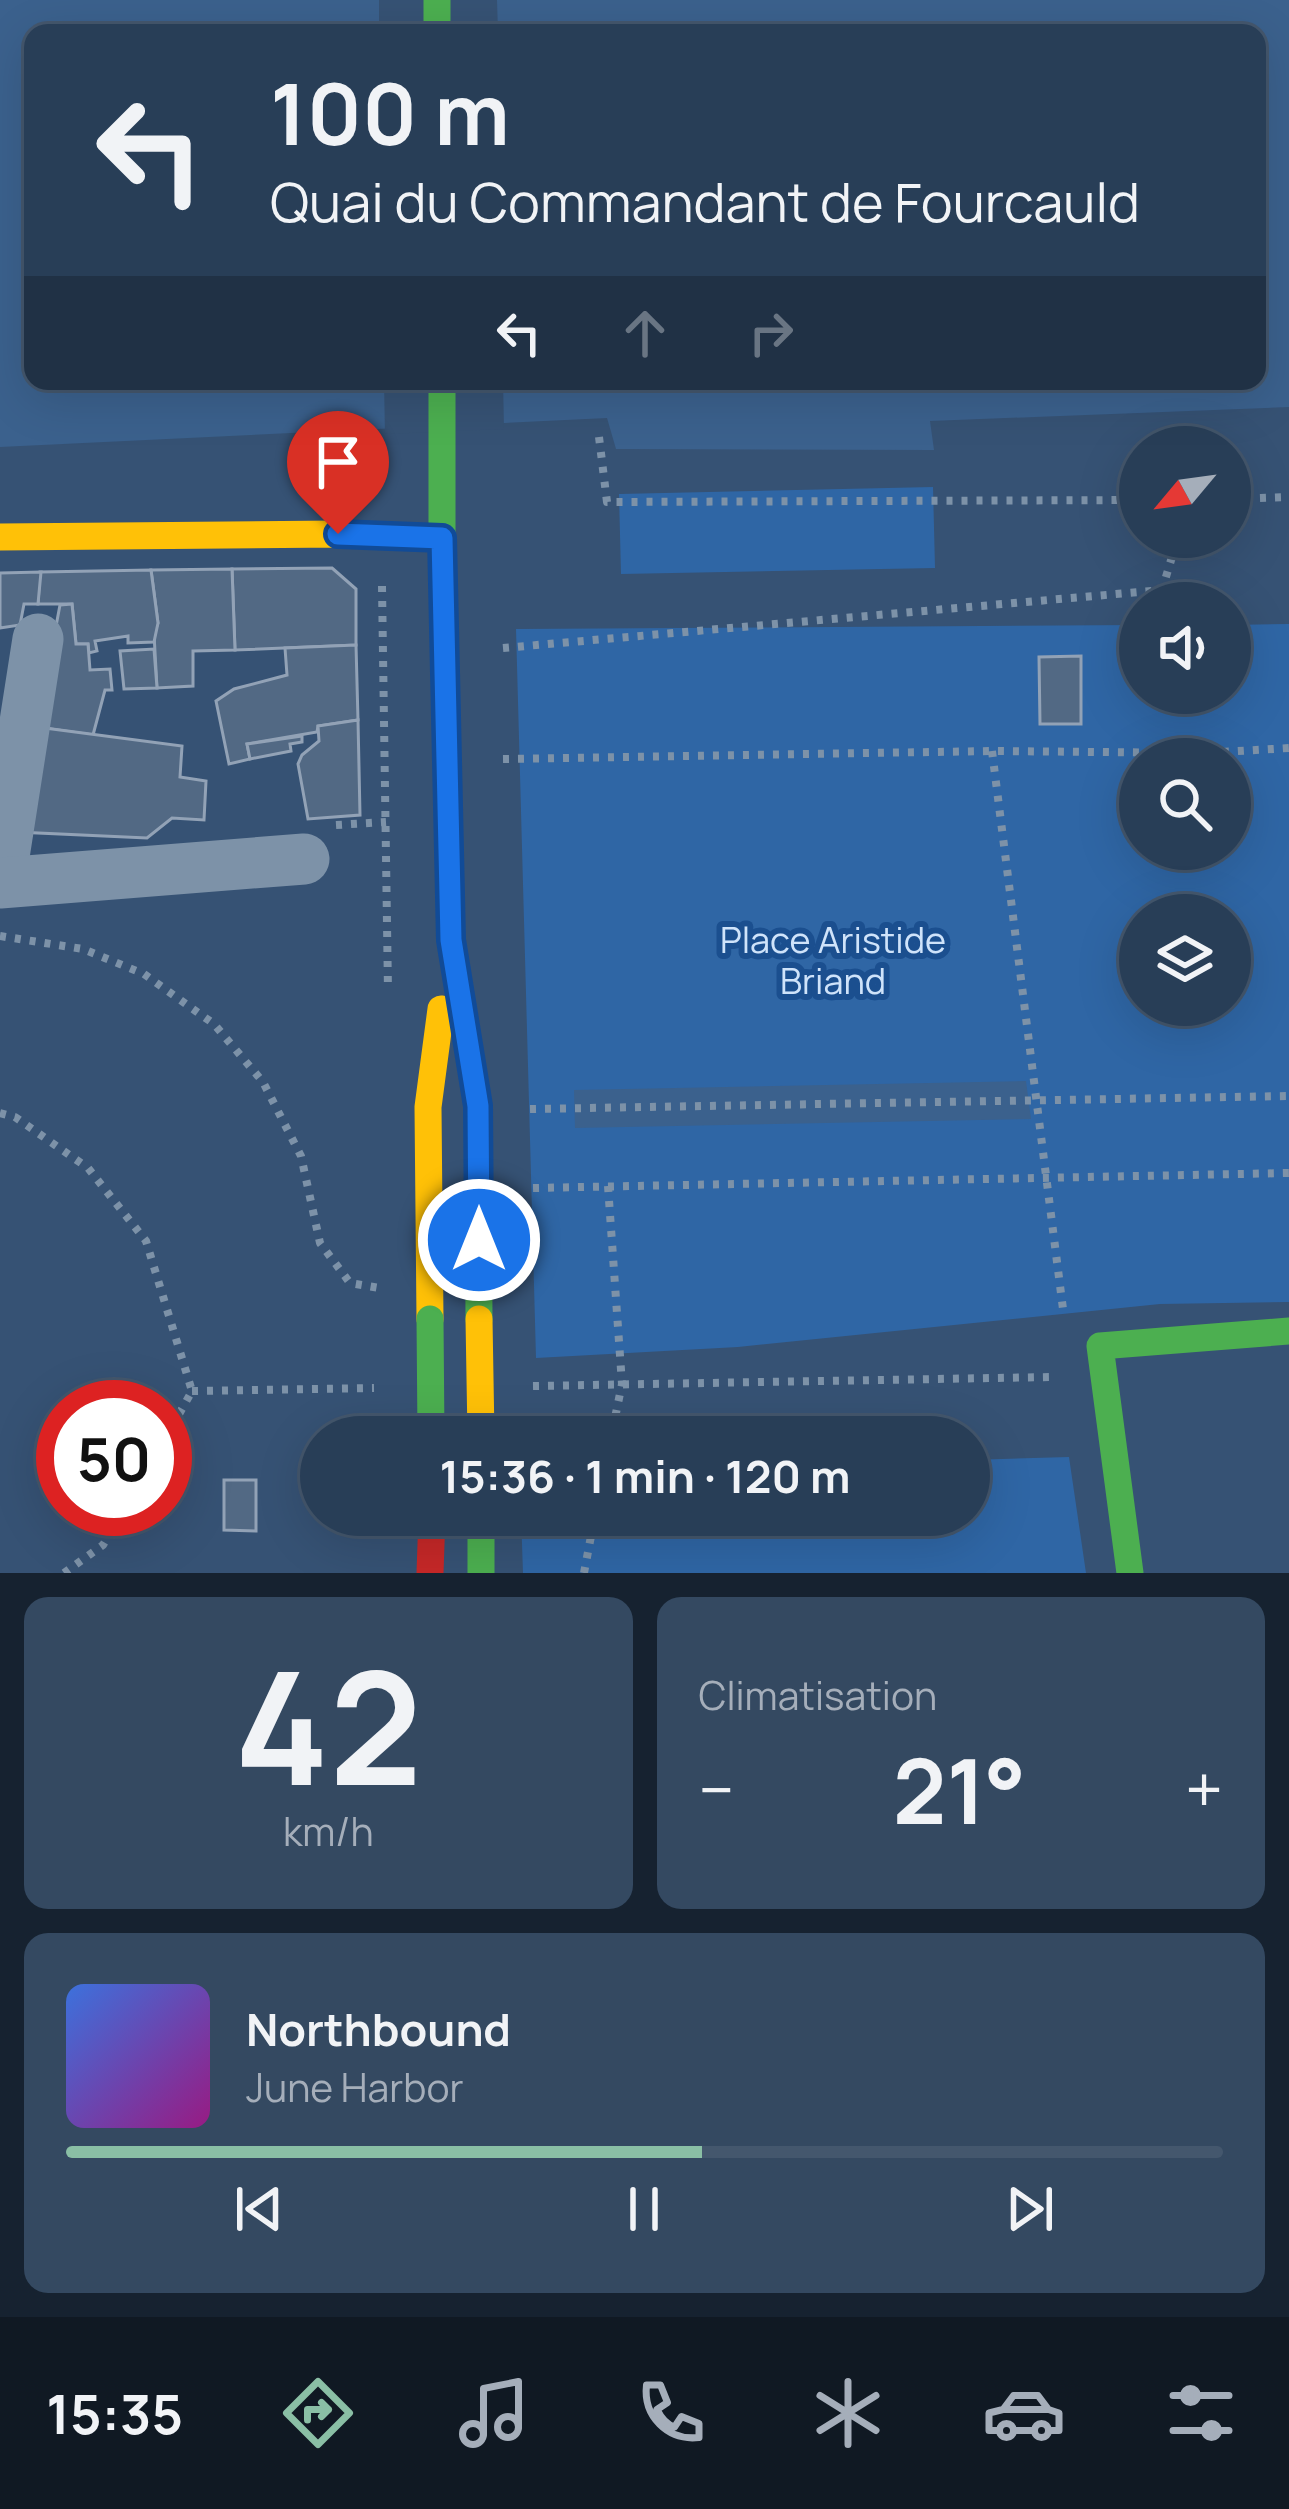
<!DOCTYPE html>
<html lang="fr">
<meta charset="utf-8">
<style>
:root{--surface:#283e57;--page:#344961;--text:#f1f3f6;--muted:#a5aeba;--line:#44576d;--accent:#8abfa5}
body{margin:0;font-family:Manrope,sans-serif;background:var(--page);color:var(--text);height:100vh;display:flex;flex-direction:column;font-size:45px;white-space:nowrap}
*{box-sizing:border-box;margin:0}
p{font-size:39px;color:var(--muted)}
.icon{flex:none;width:66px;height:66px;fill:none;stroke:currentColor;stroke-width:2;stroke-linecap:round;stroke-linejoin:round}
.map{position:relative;height:1573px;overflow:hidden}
.panel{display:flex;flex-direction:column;gap:24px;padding:24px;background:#162230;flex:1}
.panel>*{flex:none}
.top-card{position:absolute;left:24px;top:24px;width:1242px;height:366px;border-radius:24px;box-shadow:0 12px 48px #0002,0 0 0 3px var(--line);background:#283e57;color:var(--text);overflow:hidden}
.needle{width:78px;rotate:241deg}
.tools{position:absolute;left:1119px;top:426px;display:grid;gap:24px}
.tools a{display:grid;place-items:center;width:132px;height:132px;border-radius:50%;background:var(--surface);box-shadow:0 12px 48px #0002,0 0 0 3px var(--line);font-size:60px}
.speed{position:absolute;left:36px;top:1380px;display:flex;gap:24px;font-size:60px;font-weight:700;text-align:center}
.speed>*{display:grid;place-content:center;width:156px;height:156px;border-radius:50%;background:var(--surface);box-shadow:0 12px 48px #0002,0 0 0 3px var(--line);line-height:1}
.speed .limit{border:18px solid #d22;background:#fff;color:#111}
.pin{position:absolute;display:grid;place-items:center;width:102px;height:102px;color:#fff;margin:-123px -51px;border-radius:50% 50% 50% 0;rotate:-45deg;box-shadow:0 0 12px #0007}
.pin .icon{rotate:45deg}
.me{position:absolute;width:132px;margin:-66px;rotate:0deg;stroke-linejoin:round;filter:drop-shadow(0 0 9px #0008)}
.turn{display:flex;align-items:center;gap:42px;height:252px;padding:0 48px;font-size:54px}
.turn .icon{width:156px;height:156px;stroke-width:2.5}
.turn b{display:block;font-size:84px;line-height:102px}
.lanes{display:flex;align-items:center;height:114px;padding:0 48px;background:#0003;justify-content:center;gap:60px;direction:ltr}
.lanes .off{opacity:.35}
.big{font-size:90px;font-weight:700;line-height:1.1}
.panel .card{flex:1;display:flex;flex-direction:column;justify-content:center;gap:18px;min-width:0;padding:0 42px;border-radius:24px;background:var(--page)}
.panel .dial{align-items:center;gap:0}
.dial b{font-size:156px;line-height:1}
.song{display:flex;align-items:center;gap:36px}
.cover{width:144px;height:144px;border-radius:18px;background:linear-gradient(135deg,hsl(220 70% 55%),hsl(310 70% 35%))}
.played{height:12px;border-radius:6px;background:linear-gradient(90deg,var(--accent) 55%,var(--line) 55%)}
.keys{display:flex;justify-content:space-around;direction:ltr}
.heat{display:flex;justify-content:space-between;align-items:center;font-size:66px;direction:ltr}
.panel .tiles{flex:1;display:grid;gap:24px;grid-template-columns:1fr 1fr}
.card:last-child{grid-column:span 2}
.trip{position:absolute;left:300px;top:1416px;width:690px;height:120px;border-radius:60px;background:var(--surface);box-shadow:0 12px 48px #0002,0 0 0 3px var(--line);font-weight:700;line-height:120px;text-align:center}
.dock{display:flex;height:192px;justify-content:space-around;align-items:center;background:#101923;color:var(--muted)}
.dock .icon{width:84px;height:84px}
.dock .active{color:var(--accent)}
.dock b{font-size:54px;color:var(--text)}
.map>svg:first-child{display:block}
.green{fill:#2f66a5;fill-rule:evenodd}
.water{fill:#3b618d;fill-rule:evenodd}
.pier{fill:#365274}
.building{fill:#526984;stroke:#92a2b6;stroke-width:3}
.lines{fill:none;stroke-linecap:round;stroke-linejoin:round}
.path{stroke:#7d92a8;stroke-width:8;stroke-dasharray:6 9;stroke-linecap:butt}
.street{stroke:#7d92a8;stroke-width:51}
.fast{stroke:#4caf50;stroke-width:27}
.slow{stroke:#ffc107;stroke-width:27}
.jam{stroke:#c62828;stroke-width:27}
.fast-bridge{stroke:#4caf50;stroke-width:27}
.slow-bridge{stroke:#ffc107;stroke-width:27}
.route-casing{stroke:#114b97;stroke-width:30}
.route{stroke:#1a73e8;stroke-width:21}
.labels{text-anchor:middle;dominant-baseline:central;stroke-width:12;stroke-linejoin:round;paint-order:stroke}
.park-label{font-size:36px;fill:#cfe3fa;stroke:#1b4f8f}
</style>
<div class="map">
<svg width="1289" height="1573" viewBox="0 0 1289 1573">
<rect width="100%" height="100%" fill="#365274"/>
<g class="green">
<polygon points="933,487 935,568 621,574 619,494"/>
<path d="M1289 624V1302L1160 1304 738 1347 536 1358 516 629 1140 625V693H1230V625ZM1140 759H1230V849H1140ZM1140 915H1230V1005H1140Z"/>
<polygon points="1069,1457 1086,1573 523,1573 521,1515 969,1515 969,1460"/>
</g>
<g class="water">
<path d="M0 0H1289V407L930 421 934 450 616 449 607 418 0 447ZM33 33H1257V381H33Z"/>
<polygon points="1026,1081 1031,1119 575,1128 574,1090"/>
</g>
<g class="pier">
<polygon points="379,0 497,0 498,33 379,33"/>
<polygon points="384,381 503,381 504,429 385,434"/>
</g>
<g class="building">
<polygon points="332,568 356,589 356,645 235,650 232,569"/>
<polygon points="232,569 235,650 193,651 193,686 157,688 154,634 158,623 151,570"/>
<polygon points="151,570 158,623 154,642 128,643 128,636 95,641 97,651 89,653 88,644 76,644 72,604 38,604 40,572"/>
<polygon points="41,572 38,604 24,604 20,625 0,628 0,573"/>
<polygon points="72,604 76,644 88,644 90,670 110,669 112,690 105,690 93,735 37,727 60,605"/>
<polygon points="356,645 358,720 318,726 317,732 247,744 250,759 229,764 216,701 234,689 287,675 285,648"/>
<polygon points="154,649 157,688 124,689 120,651"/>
<polygon points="1081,656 1081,724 1040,724 1039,657"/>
<polygon points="358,720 360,815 308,819 298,764 302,755 319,741 318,726"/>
<polygon points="37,727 182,746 180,777 206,781 204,820 172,818 147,838 17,832"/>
<polygon points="302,736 302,742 290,744 291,751 250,759 247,744"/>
<polygon points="224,1480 256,1480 256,1531 224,1530"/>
</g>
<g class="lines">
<g class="path">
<polyline points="599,437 607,502 1140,500"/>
<polyline points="1230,499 1289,497"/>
<polyline points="382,586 388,991"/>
<polyline points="503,648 1162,590 1178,537"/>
<polyline points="992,751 1063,1309"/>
<polyline points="503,759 992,751 1205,753 1289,748"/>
<polyline points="336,825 386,822"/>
<polyline points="0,936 83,949 144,974 214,1024 263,1082 301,1156 320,1243 350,1283 379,1288"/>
<polyline points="530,1109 1289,1096"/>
<polyline points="0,1113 15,1117 88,1168 146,1241 192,1391 165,1439"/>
<polyline points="608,1186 622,1384 611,1437"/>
<polyline points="533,1188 1289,1173"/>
<polyline points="533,1386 1052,1377"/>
<polyline points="192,1391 374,1388"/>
<polyline points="64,1573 103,1545 124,1509"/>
<polyline points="584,1573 595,1515"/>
</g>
<g class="street">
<polyline points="0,882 38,639"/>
<polyline points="0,883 304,859"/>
</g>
<g class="fast">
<polyline points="437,0 437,33"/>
<polyline points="442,381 442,538 451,940 478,1106 479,1319"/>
<polyline points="481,1515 481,1573"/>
<polyline points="1130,1573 1100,1346 1289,1331"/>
</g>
<g class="slow">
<polyline points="0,537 338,534 442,538"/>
<polyline points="430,1319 428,1107 441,1009"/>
</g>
<polyline class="jam" points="430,1573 432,1515"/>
<polyline class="fast-bridge" points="430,1319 431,1437"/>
<polyline class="slow-bridge" points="479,1319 481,1437"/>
</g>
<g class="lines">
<g class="route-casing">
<polyline id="route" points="338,534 442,538 451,940 478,1106 479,1240"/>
</g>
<use href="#route" class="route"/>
</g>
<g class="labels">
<g class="park-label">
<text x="833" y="939">Place Aristide<tspan x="833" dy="41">Briand</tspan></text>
</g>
</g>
</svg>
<div class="tools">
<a><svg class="needle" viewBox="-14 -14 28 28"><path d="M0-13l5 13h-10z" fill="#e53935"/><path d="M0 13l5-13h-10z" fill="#a5aeba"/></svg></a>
<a><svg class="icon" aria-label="sound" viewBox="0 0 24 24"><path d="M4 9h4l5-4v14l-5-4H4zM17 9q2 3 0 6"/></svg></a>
<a><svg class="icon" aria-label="search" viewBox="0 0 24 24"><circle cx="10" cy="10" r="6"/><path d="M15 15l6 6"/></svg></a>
<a><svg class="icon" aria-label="layers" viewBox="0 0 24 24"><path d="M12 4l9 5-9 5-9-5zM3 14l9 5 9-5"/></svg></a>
</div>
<div class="speed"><div class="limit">50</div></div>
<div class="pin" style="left:338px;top:534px;background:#d93025"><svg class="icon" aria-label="arrive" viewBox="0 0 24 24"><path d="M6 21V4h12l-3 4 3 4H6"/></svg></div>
<svg class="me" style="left:479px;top:1240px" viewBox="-20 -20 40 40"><circle r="17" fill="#1a73e8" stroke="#fff" stroke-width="3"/><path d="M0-11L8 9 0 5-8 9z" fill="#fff"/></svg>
<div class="trip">15:36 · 1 min · 120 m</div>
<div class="top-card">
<div class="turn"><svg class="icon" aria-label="left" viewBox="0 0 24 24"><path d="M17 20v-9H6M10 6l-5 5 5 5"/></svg><div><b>100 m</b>Quai du Commandant de Fourcauld</div></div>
<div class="lanes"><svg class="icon" aria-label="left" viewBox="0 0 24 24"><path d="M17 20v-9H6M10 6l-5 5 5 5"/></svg><svg class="icon off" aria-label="ahead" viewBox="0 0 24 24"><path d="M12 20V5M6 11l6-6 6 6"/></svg><svg class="icon off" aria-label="right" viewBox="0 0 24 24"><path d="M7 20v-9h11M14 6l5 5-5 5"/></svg></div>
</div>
</div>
<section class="panel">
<div class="tiles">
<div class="card dial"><b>42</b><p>km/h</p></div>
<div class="card"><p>Climatisation</p>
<div class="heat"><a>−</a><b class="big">21°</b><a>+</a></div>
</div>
<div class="card">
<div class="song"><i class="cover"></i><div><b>Northbound</b><p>June Harbor</p></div></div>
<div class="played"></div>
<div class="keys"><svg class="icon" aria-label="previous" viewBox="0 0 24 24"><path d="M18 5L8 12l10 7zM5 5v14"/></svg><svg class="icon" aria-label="pause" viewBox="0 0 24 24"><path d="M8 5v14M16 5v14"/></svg><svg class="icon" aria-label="next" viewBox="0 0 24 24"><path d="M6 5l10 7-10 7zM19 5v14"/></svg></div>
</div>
</div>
</section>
<nav class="dock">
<b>15:35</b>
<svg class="icon active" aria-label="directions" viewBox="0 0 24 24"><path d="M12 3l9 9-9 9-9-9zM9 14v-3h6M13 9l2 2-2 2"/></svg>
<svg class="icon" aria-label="music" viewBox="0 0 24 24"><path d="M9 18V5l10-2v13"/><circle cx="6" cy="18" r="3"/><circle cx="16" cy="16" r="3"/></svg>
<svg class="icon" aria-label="phone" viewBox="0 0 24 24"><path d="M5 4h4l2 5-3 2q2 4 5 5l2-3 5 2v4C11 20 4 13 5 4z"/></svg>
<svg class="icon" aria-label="climate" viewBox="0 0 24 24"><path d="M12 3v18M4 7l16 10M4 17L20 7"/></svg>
<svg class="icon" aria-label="car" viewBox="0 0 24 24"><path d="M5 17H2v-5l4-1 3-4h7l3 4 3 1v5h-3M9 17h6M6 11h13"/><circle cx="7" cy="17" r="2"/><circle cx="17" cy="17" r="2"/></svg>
<svg class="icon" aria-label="filters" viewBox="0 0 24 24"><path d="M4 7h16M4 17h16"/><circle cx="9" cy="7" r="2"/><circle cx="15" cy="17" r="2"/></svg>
</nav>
